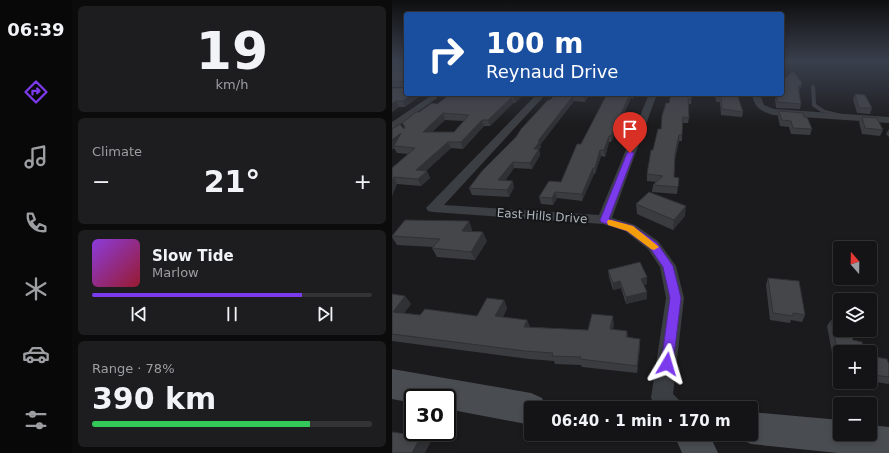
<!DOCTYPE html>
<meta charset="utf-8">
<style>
:root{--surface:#141416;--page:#1d1d1f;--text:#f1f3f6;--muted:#9d9ea1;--line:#333335;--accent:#7c3aed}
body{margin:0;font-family:"DejaVu Sans",sans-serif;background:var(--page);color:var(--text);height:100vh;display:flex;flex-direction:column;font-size:15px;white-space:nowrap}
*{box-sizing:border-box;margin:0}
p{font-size:13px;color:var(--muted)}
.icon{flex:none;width:22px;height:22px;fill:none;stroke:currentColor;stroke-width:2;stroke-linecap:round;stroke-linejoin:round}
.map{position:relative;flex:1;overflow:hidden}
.drawer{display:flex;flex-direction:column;gap:6px;padding:6px;background:#0b0b0c;width:320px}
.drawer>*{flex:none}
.top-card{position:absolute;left:12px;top:12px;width:380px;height:84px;border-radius:4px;box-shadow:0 2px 6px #0003,0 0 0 1px var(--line);background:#1a4fa0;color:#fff;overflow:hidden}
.needle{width:26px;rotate:340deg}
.controls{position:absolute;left:441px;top:241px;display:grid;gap:8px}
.controls a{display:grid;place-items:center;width:44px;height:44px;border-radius:4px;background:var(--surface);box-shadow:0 2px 6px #0003,0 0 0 1px var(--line);font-size:20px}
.speed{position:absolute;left:12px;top:389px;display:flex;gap:8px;font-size:20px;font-weight:700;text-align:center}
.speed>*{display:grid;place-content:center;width:52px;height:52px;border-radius:50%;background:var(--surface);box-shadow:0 2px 6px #0003,0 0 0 1px var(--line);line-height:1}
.speed .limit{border:2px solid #111;border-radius:6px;background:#fff;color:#111}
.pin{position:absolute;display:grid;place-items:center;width:34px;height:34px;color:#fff;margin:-41px -17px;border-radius:50% 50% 50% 0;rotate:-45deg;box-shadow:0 0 4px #0007}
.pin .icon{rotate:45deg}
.me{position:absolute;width:44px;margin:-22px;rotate:7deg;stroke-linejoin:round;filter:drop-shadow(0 0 3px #0008)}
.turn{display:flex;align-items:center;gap:14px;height:84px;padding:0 16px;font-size:18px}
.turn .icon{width:52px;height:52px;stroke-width:2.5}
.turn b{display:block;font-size:28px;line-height:34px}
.big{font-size:30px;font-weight:800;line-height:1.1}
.drawer .widget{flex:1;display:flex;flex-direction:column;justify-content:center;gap:6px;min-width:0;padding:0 14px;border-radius:6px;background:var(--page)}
.drawer .dial{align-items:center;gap:0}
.dial b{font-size:52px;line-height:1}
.song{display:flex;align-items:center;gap:12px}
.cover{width:48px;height:48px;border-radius:6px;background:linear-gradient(135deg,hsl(270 70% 55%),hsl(350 70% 35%))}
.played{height:4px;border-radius:2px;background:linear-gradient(90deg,var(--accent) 75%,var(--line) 75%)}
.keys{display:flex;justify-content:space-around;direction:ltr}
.heat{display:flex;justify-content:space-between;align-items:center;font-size:22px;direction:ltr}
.charge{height:6px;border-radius:3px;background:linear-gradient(90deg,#34c759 78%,var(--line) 0)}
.trip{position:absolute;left:132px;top:401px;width:234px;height:40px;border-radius:4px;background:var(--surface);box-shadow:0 2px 6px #0003,0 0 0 1px var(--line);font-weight:800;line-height:40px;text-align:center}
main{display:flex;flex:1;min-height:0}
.dock{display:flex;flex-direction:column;width:72px;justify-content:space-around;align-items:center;background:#080809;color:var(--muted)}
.dock .icon{width:28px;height:28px}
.dock .on{color:var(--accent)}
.dock b{font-size:18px;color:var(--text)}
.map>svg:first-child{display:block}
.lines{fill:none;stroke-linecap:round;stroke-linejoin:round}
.lane{fill:#3b3e42;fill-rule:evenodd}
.street{fill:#3b3e42;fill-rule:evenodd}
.secondary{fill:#494d52;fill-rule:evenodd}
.wall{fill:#3b3c40;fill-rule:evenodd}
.shaded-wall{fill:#303134}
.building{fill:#45464a;stroke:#303134;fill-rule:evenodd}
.route{fill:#7c3aed;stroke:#51269a}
.slow{fill:#f59e0b}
.labels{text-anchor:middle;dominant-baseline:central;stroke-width:4;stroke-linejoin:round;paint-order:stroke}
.street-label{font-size:12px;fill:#adb5bd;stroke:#151618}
</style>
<main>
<nav class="dock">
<b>06:39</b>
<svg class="icon on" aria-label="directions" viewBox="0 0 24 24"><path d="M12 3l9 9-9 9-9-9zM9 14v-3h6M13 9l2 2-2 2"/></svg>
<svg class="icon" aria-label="music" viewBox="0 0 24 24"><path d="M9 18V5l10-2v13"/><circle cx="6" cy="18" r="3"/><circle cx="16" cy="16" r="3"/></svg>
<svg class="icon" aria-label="phone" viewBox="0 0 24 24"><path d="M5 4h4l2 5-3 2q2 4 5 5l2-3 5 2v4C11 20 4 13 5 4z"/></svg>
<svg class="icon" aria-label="climate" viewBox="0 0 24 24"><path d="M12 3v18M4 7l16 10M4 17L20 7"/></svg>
<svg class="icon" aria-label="car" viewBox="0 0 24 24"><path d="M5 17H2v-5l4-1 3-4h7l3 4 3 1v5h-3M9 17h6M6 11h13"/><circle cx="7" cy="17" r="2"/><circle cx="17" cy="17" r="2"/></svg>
<svg class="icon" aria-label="filters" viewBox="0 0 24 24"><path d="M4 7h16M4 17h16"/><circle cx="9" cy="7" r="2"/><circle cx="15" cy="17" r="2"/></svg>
</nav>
<section class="drawer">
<div class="widget dial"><b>19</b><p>km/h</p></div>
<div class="widget"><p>Climate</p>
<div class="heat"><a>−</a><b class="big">21°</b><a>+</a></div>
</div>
<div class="widget">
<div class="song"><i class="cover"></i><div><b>Slow Tide</b><p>Marlow</p></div></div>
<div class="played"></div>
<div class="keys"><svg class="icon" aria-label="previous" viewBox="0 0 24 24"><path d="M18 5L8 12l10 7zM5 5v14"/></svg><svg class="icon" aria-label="pause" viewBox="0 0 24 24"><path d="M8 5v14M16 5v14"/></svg><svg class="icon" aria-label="next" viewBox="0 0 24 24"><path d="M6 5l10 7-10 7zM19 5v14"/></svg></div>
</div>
<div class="widget"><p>Range · 78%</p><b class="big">390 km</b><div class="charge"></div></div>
</section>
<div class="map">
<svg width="497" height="453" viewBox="0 0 497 453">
<rect width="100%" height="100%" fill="#1b1b1d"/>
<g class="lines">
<polygon class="lane" points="421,85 423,86 424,104 433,110 450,114 450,116 429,112 420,106 419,86"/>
<g class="street">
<polygon points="37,94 45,94 45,98 3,128 0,129 0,122 37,97"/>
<polygon points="145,94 154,94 52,205 207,215 257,94 265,94 220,218 243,225 266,241 284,266 292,298 281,394 287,400 290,408 265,408 259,398 274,298 268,267 256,249 233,231 211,224 41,212 36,211 34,208"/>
<path d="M360 94H368L372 105 382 109 497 117V123L381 115C368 111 362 107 360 94Z"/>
</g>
<g class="secondary">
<polygon points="0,369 139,393 150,398 154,408 139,408 139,425 55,409 55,398 21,398 21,403 0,399"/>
<polygon points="359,412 448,420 448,434 478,434 478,425 497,427 497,453 446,453 359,444 348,439 345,434 359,434"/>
<polygon points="282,434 317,434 326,453 290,453"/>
</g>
</g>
<g class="wall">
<polygon points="0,61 14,61 13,107 7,107 0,112 0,88 13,88 12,87 0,87"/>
<polygon points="410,83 409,88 407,90 409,104 408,109 384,108 383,99 384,94"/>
<path d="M59 94H132L123 103H121L98 126H92L71 149 59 148 34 171H35L38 178 29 186 5 184 0 196V168L17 154 5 153 2 148 0 150 12 128 10 123 27 112 45 104ZM53 120 72 121 62 132H40Z"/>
<polygon points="164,94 198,94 193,102 182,101 148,145 149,147 147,149 148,155 140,169 122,168 113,181 122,187 117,197 80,195 77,188 124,137"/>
<polygon points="215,94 242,94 241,99 239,98 219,142 217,142 213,157 209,156 203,174 202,174 190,201 165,198 161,205 149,204 147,197 169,182"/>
<polygon points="300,94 299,104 296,104 297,118 296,123 290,123 290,141 287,141 283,159 282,177 287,178 285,194 260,192 261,185 264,182 255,181 255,174 261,150 269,129"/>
<polygon points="323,94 345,94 351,112 350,117 329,115 328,102 324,102"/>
<polygon points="463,94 480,108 478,114 465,113 461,99"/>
<polygon points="387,111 412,117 420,129 418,135 399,134 397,127 388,126 386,117"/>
<polygon points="470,117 491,130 488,136 470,134 467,122"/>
<polygon points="497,129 497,137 494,134"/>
<polygon points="244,204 293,216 281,230 245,214"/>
<polygon points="77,221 80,230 79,231 95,241 83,260 45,257 40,248 42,247 5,245 0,237 0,236"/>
<polygon points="216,270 255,277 255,284 252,285 255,299 234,304 229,288 221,290 217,277"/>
<polygon points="376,278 413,315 410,322 399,320 398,323 378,320 374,285"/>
<polygon points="0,294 13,296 19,304 12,313 28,315 85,316 112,300 115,308 111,317 135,320 138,327 196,330 222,325 220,330 235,331 236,337 248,347 245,373 190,367 189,365 163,364 162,361 137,359 0,341"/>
<polygon points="439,320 448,352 448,382 478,382 478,356 497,364 497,383 496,384 484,382 485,384 479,390 446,384 435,326"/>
</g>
<g class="shaded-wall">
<polygon points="410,83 409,88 405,92 406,87"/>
<polygon points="21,94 31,94 13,107 11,101"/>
<polygon points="125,94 132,94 123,103 122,97"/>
<polygon points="194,94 198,94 193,102 192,97"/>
<polygon points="238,94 239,98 219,142 219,136"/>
<polygon points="181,96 182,101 148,145 149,147 147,149 148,155 140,169 138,163 142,149 146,141"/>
<polygon points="120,97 121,103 98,126 96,120"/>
<polygon points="4,101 7,107 0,112 0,104"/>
<polygon points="51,113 53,120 34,138 31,132"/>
<polygon points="90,120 92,126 71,149 69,142"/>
<polygon points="9,133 2,146 2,148 0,150 0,140"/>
<polygon points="287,135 287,141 282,160 283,154"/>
<polygon points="217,136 217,142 213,157 212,150"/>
<polygon points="56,142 59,148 27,177 24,170"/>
<polygon points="208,150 209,156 203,174 203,168"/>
<polygon points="121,162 122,168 108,187 106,180"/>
<polygon points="201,168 202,174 190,201 190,194"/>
<polygon points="35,171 38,178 29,186 26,179"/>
<polygon points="2,177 5,184 0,196 0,181"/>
<polygon points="121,181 122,187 117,197 115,190"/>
<polygon points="163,192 165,198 161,205 160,198"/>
<polygon points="294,206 293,216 281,230 282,220"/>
<polygon points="77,221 80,230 74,239 70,231"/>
<polygon points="91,232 95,241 83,260 79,252"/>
<polygon points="255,277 255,284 249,286 249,279"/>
<polygon points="228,281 229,288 221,290 221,283"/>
<polygon points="255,292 255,299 234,304 234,297"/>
<polygon points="13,296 19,304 7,320 1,312"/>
<polygon points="112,300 115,308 107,324 103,316"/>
<polygon points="221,316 222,325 219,338 218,329"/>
<polygon points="135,320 138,328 132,327"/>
<polygon points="248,339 248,347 245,373 245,366"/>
<polygon points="30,434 39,441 33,453 20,453"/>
</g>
<g class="building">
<polygon points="0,61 14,61 14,94 21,94 11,101 4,101 0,104 0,88 13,88 12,82 0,81"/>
<polygon points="401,71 410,83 406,87 409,104 385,102 385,94 390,94 390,81"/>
<path d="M59 94H125L122 97H120L96 120H90L69 142H56L24 170 35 171 26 179 2 177 0 181V168L23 148 2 146 9 133 0 140V129L8 124 12 129 13 126 10 123 24 112H27L40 103 45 104ZM51 113 77 115 62 132H31Z"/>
<polygon points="164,94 194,94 192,97 181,96 146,141 148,141 142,149 147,149 138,163 121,162 106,180 121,181 115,190 77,188 90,171 124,137 129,129 156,100 158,100"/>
<polygon points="215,94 238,94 219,136 217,136 212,150 208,150 203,168 201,168 190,194 163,192 160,198 147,197 157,181 169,182 185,144 189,144"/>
<polygon points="279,94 300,94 299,99 296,99 297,118 291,117 290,135 287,135 283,154 282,177 287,178 286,187 261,185 271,176 255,174 259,150 261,150 266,129 269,129 270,116 274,103 277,103"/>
<polygon points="324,94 345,94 351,112 330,109 329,96 325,96"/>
<polygon points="463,94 473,95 480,108 467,108"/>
<polygon points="387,111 411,113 412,117 415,117 420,129 401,128 399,121 390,120"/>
<polygon points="470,117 485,118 491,130 473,128"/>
<polygon points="257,192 294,206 282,220 244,204"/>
<polygon points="13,220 77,221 70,231 91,232 79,252 40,248 48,239 0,236"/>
<polygon points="248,262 255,277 249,279 255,292 234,297 228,281 221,283 216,270"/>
<polygon points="376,278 407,281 413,315 401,313 401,316 381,313"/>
<polygon points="0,294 13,296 1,312 28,315 33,309 85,316 95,298 112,300 103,316 135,320 132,327 196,330 200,314 221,316 218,329 235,331 234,337 248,339 245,366 188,359 189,357 160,356 161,353 133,351 0,334"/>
<polygon points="439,320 448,321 448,330 458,330 461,340 470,342 472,352 448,352 448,363"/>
<polygon points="478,356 495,359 497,364 497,377 482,375 485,384 472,382 478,382"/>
<polygon points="0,432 14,434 14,432 30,434 20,453 0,453"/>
</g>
<linearGradient id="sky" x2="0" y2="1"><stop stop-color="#0f0f10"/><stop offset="0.49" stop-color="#393f4c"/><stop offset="1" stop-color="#393f4c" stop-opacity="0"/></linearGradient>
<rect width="497" height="125" fill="url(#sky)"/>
<polygon class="route" points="238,151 242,153 217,219 241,226 265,243 281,266 289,298 281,364 280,368 275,370 270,368 269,364 278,298 271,267 258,248 235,231 209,222 208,220 235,153"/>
<polygon class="slow" points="216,220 219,220 241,226 267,247 262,250 259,249 235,231 216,225 215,222"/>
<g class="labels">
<g class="street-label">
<text transform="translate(150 216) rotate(4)">East Hills Drive</text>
</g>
</g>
</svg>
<div class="controls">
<a><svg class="needle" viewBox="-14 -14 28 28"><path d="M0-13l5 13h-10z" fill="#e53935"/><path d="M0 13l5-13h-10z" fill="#9d9ea1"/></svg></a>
<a><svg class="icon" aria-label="layers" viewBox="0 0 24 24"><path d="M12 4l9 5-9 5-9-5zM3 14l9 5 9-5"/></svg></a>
<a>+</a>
<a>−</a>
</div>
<div class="speed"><div class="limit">30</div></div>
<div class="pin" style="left:238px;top:153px;background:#d93025"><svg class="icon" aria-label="arrive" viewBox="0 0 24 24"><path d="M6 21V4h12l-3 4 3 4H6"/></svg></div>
<svg class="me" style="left:275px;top:364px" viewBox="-20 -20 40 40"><path d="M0-17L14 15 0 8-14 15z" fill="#7c3aed" stroke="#fff" stroke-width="4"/></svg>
<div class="trip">06:40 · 1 min · 170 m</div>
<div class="top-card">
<div class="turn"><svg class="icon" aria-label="right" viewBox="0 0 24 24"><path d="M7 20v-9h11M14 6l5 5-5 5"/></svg><div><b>100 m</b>Reynaud Drive</div></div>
</div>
</div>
</main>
